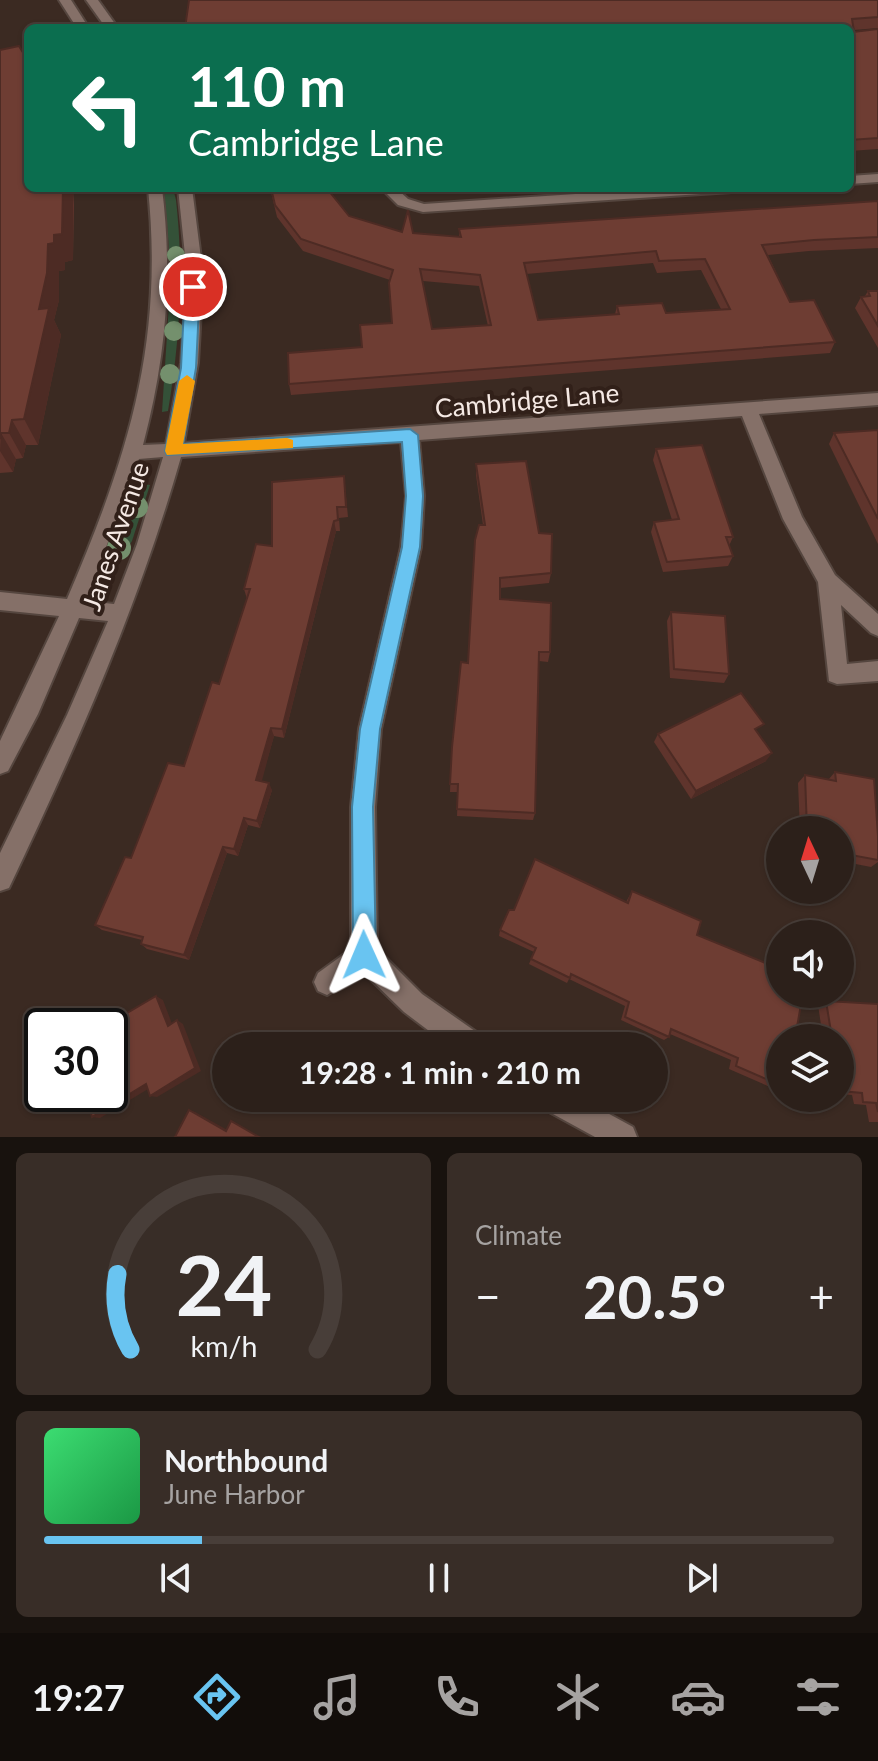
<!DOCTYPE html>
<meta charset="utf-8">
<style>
:root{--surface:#2c201a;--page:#382d27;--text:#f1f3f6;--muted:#a6a3a2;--line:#483e39;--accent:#69c4f1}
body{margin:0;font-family:Lato,sans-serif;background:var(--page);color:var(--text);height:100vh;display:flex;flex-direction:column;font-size:30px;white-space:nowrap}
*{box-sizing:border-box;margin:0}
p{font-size:26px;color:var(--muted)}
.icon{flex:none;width:44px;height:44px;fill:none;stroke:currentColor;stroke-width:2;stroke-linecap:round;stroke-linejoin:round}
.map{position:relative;height:1137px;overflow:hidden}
.details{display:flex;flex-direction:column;gap:16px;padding:16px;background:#18120e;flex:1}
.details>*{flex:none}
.banner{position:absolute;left:24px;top:24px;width:830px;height:168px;border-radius:12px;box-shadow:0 2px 6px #0004,0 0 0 2px var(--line);background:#0b6e4f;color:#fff;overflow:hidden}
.needle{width:52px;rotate:356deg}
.tools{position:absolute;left:766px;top:816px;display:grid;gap:16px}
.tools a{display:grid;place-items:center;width:88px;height:88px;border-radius:50%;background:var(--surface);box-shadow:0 2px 6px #0004,0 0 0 2px var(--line);font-size:40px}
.speed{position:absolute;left:24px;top:1008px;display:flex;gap:16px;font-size:40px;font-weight:700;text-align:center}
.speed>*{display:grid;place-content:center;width:104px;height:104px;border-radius:50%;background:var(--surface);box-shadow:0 2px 6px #0004,0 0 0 2px var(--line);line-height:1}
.speed .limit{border:4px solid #111;border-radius:12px;background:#fff;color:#111}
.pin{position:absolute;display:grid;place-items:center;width:68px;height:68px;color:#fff;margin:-34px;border:4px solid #fff;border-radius:50%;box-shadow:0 2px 8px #0007}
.me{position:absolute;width:88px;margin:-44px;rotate:359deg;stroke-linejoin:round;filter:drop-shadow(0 0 6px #0008)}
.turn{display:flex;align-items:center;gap:28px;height:168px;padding:0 32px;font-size:36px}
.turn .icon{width:104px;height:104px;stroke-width:2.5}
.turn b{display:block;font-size:56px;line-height:68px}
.big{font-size:60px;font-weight:700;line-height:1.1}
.details .widget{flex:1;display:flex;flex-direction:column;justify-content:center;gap:12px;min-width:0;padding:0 28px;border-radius:12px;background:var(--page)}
.details .dial{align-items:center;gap:0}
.dial svg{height:208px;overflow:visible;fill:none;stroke:var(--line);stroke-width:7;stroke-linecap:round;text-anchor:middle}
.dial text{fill:var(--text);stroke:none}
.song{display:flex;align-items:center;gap:24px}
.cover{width:96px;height:96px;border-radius:12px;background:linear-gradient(135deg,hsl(140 70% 55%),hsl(140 70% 35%))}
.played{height:8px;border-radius:4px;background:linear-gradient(90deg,var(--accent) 20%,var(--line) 20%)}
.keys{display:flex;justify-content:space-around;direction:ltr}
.heat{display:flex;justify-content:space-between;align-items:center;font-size:44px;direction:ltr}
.details .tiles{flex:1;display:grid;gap:16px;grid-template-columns:1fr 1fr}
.widget:last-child{grid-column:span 2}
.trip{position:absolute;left:212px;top:1032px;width:456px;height:80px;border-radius:40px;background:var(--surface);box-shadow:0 2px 6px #0004,0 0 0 2px var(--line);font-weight:700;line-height:80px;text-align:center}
.tab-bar{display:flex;height:128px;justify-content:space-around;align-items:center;background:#120d0a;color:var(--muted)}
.tab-bar .icon{width:56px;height:56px}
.tab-bar .current{color:var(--accent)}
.tab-bar b{font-size:36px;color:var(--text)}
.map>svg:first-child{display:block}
.green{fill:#345138}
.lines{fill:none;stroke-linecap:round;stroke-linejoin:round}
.minor-casing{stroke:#55463f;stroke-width:4}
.minor{fill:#857068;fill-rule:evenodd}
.tree{fill:#74906d}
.wall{fill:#5f342c;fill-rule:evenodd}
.shaded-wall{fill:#4d2b24}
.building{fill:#6e3d33;stroke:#4d2b24;stroke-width:2;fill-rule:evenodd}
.route{fill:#69c4f1;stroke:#447f9d;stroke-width:2}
.slow{fill:#f59e0b}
.labels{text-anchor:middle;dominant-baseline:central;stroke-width:8;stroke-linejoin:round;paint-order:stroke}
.street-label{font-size:26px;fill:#f5e9e4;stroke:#312019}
</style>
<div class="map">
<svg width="878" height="1137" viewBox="0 0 878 1137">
<rect width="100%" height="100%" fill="#3b2a22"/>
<g class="green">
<path d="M164 188H173L176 200C184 271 180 341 168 411L162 412 171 273Z"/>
<polygon points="143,484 150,485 132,541 115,567 108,565"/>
</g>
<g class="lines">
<g class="minor-casing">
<g id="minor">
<polygon points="59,0 71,0 89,28 77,28"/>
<polygon points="86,0 98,0 118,28 106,28"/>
<polygon points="878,174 878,182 850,184 850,176"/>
<path d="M148 188H162C173 277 166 358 143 445L166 444 181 363 187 274 178 188H192L203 274 198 363 184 443 878 393V405L759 414 802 517 835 575 878 614V636L871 633 841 605 847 664 878 661V681L837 684 829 681 818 582 783 519 742 416 419 440 424 496 421 547 381 729 375 807 377 949 422 994 482 1036 486 1046H449L404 1012 363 972 327 995 318 991 314 982 318 973 351 949V807L359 729 401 547 406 496 401 442 181 457C138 607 76 747 9 888L0 891V853L67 715 108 621 79 618 38 714 8 771 0 774V741L59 616 0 610V592L67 599C128 457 164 344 148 188ZM163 457 137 544 114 604 86 601 139 459Z"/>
<polygon points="381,188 396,188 408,199 424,204 665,188 739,188 732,192 423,212 398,205"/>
<polygon points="538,1098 580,1098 633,1127 637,1137 595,1137 542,1108"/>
</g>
</g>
<use href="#minor" class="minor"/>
</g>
<g class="tree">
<circle cx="176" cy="255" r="9"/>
<circle cx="174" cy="331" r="10"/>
<circle cx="170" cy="374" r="10"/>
<circle cx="137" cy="507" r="11"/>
<circle cx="119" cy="548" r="12"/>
</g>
<g class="wall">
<polygon points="878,0 878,28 854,30 854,32 878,29 878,149 850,151 850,28 185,28"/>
<polygon points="0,50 28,188 73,188 74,205 73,260 65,262 65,270 59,271 59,300 54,320 61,335 38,445 26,445 23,458 16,459 13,472 0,473"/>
<path d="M270 188H328L329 191 349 216 399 232 459 237V229L878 201V248L809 251 768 255 790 302 835 342 830 353 291 395 289 384 362 347 392 323 390 280 303 251 277 217ZM653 263 657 273 701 270 721 309 666 313 617 306 615 314 538 320 526 274ZM423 281 479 286 488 326 432 329Z"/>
<polygon points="868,291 878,291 878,348 855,308 861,297 865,296"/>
<polygon points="878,430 878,544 829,444 834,433"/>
<polygon points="656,449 733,537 729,546 733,556 728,566 663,572 651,532 654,522 672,520 653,460"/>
<polygon points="476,464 539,533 551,573 549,583 500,588 500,599 550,652 548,662 539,661 535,813 533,820 457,816 458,792 450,792 452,747 468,663 483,525 476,475"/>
<polygon points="344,476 348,517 339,518 340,531 336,531 284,738 274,736 261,781 272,790 260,828 248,825 238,856 227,853 189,960 147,949 141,944 142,940 102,930 95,925 131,858 184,766 219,684 247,599 244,589 272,546"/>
<polygon points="671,612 729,674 724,683 670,678 667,621"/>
<polygon points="757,733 766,761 691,799 654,742 658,734"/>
<polygon points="835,772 878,836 878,862 871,867 840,861 840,830 800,830 798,783 805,775 828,780"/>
<polygon points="632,891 697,935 780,1038 780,1089 777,1090 729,1069 731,1060 670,1034 669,1037 664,1040 621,1020 625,1006 569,979 567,983 529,964 534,952 499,936 500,930 514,910 626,902"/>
<polygon points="826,1001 878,1004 878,1122 869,1122 866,1105 854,1104 852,1095 840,1094 840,1038 823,1038 818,1005"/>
</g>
<g class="shaded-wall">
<polygon points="63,188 73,188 73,260 65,262 65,270 59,271 59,300 54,320 61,335 38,445 24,419 48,244 54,235"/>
<polygon points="12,420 26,445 23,458 9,433"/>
<polygon points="1,433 16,459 13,472 0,451"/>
<polygon points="334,521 336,531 284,738 282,729"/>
<polygon points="271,728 274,736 260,788 256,780"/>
<polygon points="772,753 766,761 691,799 696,791"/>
<polygon points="269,783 272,790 260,828 257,821"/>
<polygon points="244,818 248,825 238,856 234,849"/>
<polygon points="223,847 227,853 189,960 184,955"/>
<polygon points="156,996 163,1000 174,1029 168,1026"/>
<polygon points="177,1020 183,1024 201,1071 157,1097 150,1096"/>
<polygon points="146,1084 153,1086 100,1118 92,1117"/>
<polygon points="189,1110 195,1112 231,1132 226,1131"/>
</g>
<g class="building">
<polygon points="189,0 878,0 878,17 852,19 854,32 878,29 878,138 850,140 850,28 397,28 396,26 368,28 185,28"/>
<polygon points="19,46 28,61 28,188 63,188 62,234 54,235 54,243 48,244 47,273 39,309 49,308 24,419 12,420 9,433 1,433 0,439 0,50"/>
<path d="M271 188H328L329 191 349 216 402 232 408 210 413 233 461 237 459 229 878 201V237L814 240 762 245 790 302 814 300 835 342 289 384 288 353 362 347 360 325 392 323 389 283 393 270 301 239 275 205ZM656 251 659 261 705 259 730 309 666 313 662 303 617 306 619 314 538 320 524 263ZM420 269 480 275 491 325 432 329Z"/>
<polygon points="868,291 878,291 878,326 861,297 870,296"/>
<polygon points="878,430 878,519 834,433"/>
<polygon points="702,445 733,537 726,537 733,556 667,562 654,522 679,519 656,449"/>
<polygon points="526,461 539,533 552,534 551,573 500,578 500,599 551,603 550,652 539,652 535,813 457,809 458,784 450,784 452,747 461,662 468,663 475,540 479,525 485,525 476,464"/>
<polygon points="344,476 346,507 337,507 338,520 334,521 282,729 271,728 256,780 269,783 257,821 244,818 234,849 223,847 184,955 141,944 143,937 95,925 125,857 131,858 168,763 184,766 212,682 219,684 250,589 244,589 256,544 272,546 272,482"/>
<polygon points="671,612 725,616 729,674 674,669"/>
<polygon points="741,693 764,724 755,729 772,753 696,791 658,734"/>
<polygon points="835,772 874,779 878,836 878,860 840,853 840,830 807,830 805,775 836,781"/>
<polygon points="535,859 628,903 632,891 701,921 697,935 780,969 780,994 793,994 792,999 802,999 795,1038 780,1038 780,1085 736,1066 738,1058 671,1029 669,1037 625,1017 629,1002 571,974 570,978 531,959 536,948 500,930 509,910 514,910"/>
<polygon points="156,996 168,1026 177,1020 195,1068 150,1096 146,1084 92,1117 85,1094 110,1094 110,1026 105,1026"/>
<polygon points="826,1001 878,1004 878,1112 876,1103 863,1102 862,1093 841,1091 840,1083 840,1038 832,1038"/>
<polygon points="189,1110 226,1131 231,1121 259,1137 175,1137"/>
</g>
<polygon class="route" points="193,283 200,287 196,368 183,444 410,429 418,435 423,496 420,547 380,729 373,807 376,955 373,963 364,967 356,963 353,955 352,807 360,729 402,547 406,496 402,442 167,455 165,451 181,368 185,287"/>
<polygon class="slow" points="187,375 195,381 183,444 287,438 293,440 293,448 167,455 165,451 179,381"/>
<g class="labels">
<g class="street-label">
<text transform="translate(527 400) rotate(-5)">Cambridge Lane</text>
<text transform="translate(115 536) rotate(-71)">Janes Avenue</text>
</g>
</g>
</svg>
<div class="tools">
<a><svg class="needle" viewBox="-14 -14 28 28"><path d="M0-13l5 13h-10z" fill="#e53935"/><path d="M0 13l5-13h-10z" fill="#a6a3a2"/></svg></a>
<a><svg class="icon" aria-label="sound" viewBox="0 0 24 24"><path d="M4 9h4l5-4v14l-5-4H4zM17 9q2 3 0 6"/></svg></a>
<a><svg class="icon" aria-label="layers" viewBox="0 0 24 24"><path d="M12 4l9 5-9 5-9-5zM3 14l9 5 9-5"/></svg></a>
</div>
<div class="speed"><div class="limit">30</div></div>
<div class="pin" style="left:193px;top:287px;background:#d93025"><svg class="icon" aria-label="arrive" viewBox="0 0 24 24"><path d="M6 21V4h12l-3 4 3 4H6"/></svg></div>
<svg class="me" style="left:364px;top:955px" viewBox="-20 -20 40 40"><path d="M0-17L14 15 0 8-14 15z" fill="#69c4f1" stroke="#fff" stroke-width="4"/></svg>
<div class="trip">19:28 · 1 min · 210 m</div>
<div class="banner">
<div class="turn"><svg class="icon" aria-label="left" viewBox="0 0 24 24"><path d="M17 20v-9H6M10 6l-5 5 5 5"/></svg><div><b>110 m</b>Cambridge Lane</div></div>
</div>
</div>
<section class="details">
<div class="tiles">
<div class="widget dial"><svg viewBox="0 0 100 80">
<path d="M14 69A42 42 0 1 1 86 69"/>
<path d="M14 69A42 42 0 0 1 9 40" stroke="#69c4f1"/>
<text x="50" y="56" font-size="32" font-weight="700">24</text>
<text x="50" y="72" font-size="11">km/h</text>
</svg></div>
<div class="widget"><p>Climate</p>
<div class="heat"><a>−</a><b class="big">20.5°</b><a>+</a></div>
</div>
<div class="widget">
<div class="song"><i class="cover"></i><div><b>Northbound</b><p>June Harbor</p></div></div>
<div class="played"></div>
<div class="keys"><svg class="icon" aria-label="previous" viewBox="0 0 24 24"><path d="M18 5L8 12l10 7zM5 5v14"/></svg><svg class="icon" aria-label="pause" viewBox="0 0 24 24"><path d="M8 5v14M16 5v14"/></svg><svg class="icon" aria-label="next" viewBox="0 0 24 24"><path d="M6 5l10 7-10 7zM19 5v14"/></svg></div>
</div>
</div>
</section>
<nav class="tab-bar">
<b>19:27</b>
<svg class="icon current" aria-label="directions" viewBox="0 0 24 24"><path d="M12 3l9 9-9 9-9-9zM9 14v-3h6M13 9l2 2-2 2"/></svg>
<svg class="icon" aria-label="music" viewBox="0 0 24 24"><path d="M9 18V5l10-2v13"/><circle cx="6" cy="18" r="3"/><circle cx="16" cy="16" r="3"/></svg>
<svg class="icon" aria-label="phone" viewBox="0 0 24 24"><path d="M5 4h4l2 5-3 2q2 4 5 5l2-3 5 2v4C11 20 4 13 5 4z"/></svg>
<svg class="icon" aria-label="climate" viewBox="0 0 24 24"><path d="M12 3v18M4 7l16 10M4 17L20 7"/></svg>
<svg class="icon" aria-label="car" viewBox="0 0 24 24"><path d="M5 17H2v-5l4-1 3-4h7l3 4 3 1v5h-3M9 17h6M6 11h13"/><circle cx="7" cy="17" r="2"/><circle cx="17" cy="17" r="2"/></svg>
<svg class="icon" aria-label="filters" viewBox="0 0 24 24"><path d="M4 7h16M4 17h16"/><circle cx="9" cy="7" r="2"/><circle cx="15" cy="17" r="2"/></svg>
</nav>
